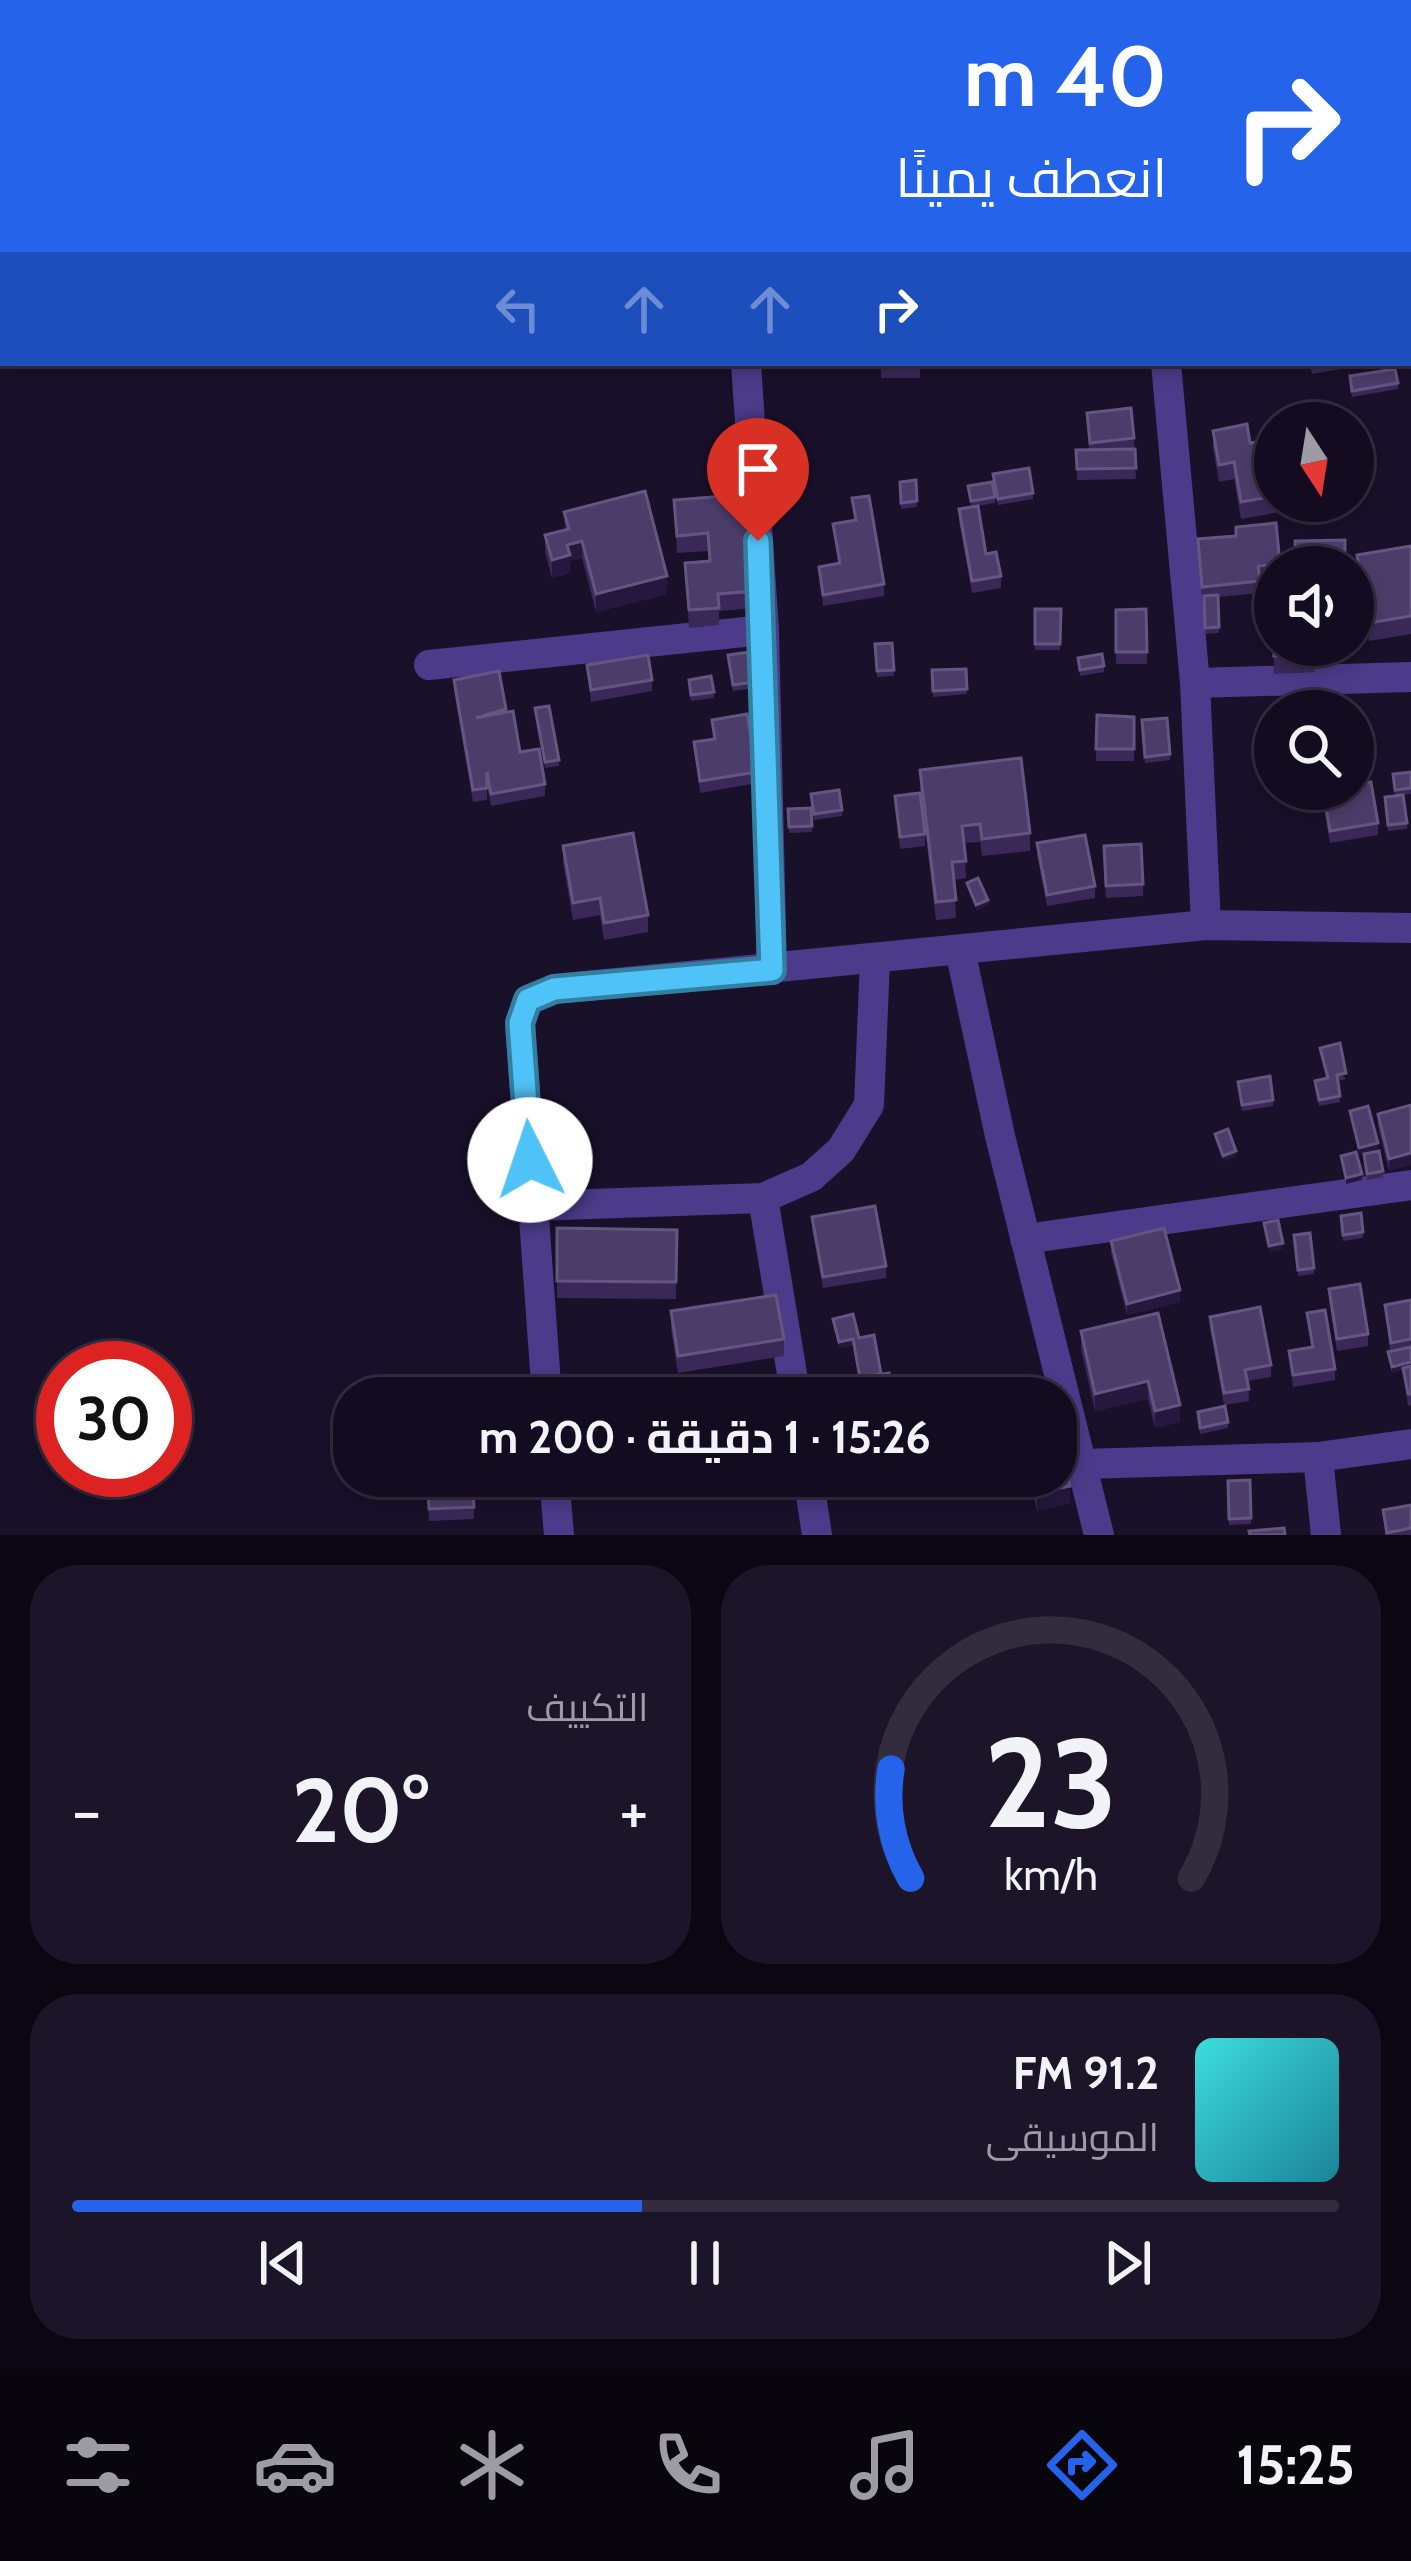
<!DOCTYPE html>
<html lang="ar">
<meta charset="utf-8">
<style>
:root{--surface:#130c20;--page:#1c1529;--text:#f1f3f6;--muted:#9d9ba5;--line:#322c3e;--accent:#2563eb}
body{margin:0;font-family:Cabin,Cairo,sans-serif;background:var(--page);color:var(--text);direction:rtl;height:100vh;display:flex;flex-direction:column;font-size:45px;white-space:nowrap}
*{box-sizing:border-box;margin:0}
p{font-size:39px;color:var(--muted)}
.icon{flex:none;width:66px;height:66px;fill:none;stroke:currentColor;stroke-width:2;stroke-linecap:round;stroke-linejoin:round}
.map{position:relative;height:1535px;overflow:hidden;direction:ltr}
.side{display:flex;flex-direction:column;gap:30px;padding:30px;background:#0a0712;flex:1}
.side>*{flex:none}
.banner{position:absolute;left:0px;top:0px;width:1413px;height:366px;box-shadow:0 6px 18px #0003,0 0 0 3px var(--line);direction:rtl;background:#2563eb;color:#fff;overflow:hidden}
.needle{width:78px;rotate:168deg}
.fabs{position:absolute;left:1254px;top:402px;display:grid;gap:24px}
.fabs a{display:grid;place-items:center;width:120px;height:120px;border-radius:50%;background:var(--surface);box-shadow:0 6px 18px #0003,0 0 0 3px var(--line);font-size:60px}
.speed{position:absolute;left:36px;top:1341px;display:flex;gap:24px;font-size:60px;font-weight:700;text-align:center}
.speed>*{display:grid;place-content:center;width:156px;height:156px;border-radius:50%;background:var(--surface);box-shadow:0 6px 18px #0003,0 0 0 3px var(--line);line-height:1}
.speed .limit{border:18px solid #d22;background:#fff;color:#111}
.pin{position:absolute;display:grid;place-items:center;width:102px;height:102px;color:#fff;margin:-123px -51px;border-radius:50% 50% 50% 0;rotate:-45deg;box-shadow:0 0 12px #0007}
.pin .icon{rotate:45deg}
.me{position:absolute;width:132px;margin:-66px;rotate:356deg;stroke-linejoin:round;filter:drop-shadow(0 0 9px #0008)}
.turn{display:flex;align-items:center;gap:42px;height:252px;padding:0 48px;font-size:54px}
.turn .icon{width:156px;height:156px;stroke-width:2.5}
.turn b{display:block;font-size:84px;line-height:102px}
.lanes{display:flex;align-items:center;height:114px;padding:0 48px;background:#0003;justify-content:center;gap:60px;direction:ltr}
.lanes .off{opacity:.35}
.big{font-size:90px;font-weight:700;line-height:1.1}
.side .card{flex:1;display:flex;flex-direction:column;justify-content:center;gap:18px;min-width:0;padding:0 42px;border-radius:48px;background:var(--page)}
.side .dial{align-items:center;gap:0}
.dial svg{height:312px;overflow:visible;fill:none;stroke:var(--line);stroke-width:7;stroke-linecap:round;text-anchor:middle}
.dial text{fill:var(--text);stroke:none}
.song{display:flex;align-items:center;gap:36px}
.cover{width:144px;height:144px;border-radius:18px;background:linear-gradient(135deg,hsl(180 70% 55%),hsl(190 70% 35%))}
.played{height:12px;border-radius:6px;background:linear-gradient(90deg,var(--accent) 45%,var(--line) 45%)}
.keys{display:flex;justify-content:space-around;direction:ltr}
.heat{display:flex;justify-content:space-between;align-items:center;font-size:66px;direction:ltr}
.side .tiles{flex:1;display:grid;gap:30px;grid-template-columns:1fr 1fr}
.card:last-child{grid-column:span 2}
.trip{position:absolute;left:333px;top:1377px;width:744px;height:120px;border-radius:48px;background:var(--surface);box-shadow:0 6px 18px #0003,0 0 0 3px var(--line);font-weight:700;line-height:120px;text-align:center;direction:rtl}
.menu{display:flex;height:192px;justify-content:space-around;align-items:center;background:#08050d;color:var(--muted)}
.menu .icon{width:84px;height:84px}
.menu .selected{color:var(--accent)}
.menu b{font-size:54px;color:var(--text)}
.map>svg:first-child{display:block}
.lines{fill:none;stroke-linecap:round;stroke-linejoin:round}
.minor{stroke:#4b3b8a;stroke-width:30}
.wall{fill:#3a2958}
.shaded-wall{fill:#25173e}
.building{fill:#4c3c6a;stroke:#645581;stroke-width:3}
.route-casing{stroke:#337fa1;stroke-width:30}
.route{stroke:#4fc3f7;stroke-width:21}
</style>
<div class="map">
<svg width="1411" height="1535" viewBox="0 0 1411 1535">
<rect width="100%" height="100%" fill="#19102a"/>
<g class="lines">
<g class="minor">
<polyline points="358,0 359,3"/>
<polyline points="1126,0 1127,3"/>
<polyline points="1410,305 1411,305"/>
<polyline points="0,345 3,345"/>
<polyline points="746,363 764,630 772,970"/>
<polyline points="1166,363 1195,683 1206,925"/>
<polyline points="429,665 764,630"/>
<polyline points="1195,683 1411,677"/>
<polyline points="960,950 1000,1136 1099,1535"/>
<polyline points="763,1198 796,1398"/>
<polyline points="533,1206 763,1198 811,1177 841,1150 869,1105 875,960"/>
<polyline points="1025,1239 1411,1185"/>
<polyline points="547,1398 520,1023 528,1000 555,989 1206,925 1411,928"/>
<polyline points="1084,1464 1318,1457"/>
<polyline points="554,1476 559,1535"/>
<polyline points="808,1476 817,1535"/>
<polyline points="1326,1535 1318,1457 1411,1444"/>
</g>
</g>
<g class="wall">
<rect x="881" y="363" width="39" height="15"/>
<polygon points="1310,363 1375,363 1312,374"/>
<polygon points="1350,382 1398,383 1398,389 1352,397"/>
<polygon points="1087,413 1134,438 1136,479 1077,480 1076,450 1089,450"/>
<polygon points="1213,431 1250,443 1275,439 1275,501 1302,501 1302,508 1241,519 1234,479 1219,482 1213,448"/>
<polygon points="993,474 1033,493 1033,499 998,505"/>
<polygon points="916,480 917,507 901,509 900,482"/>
<polygon points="968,486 995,497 995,503 971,507"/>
<polygon points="748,494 756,608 719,611 719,625 689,628 685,563 709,561 708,551 677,553 674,500"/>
<polygon points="852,498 884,584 884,596 823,606 819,567 838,564 833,524 854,520"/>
<polygon points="959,509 1001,576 1001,588 972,593 959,521"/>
<polygon points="564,512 667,594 596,612 582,558 570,561 570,573 552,578 545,552 545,535 565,530"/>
<polygon points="1276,523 1280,567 1275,567 1275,576 1259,578 1260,593 1218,597 1219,633 1205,634 1205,598 1202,599 1198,539 1236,536"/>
<polygon points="1411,546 1411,634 1369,641 1357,573 1357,555"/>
<polygon points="1035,609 1061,609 1060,650 1035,650"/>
<polygon points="1146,609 1147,664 1116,664 1116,610"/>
<polygon points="1273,614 1275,645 1348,645 1348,655 1315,656 1315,672 1274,674"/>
<polygon points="892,643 894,676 877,677 875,644"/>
<polygon points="1078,658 1104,666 1104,672 1080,676"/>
<polygon points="728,661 754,682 754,688 733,691"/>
<polygon points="587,665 652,680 652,691 591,702"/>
<polygon points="966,669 967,694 933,697 932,670"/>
<polygon points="454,680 506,713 520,752 545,784 545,796 491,806 487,785 487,800 473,802 454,691"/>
<polygon points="689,686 714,692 714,698 691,701"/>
<polygon points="535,708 559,760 559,766 545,768"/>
<polygon points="1097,715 1134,717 1134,761 1096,761"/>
<polygon points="1167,718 1170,760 1145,763 1142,720"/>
<polygon points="712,720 757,772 757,783 700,793 694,742 713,739"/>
<polygon points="920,770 1030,833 1030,851 982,856 980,842 964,843 966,878 954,880 956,918 936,920 920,787"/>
<polygon points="1411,772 1411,794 1395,796 1393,774"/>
<polygon points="1323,791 1378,823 1378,835 1330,843 1323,802"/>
<polygon points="811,794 842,810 842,816 814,820"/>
<polygon points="895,796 925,834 925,846 900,849"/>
<polygon points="1385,797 1407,823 1407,829 1388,831"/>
<polygon points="811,808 812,832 789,833 788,809"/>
<polygon points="1037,843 1095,886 1095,898 1047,906 1037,855"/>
<polygon points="563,846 648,915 648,932 604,940 600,915 573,920 563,863"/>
<polygon points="1104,858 1143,884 1143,896 1106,898"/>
<polygon points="1320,1048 1346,1079 1338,1081 1340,1102 1319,1106 1315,1081 1326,1079"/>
<polygon points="1238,1082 1273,1100 1273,1106 1242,1111"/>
<polygon points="1411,1105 1389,1171 1378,1126 1378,1114"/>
<polygon points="1364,1154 1383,1171 1383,1177 1367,1180"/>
<polygon points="1361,1213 1363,1238 1343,1241 1341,1216"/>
<polygon points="812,1217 886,1266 886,1278 823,1288 812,1229"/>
<polygon points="557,1228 677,1230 676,1299 557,1298"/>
<polygon points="1294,1235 1314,1268 1314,1274 1298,1276"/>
<polygon points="1111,1241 1180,1302 1127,1315 1111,1253"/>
<polygon points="1329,1289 1368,1334 1368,1346 1337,1351 1329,1301"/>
<polygon points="1411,1300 1411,1405 1408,1406 1403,1370 1392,1373 1388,1358 1388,1352 1390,1352 1385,1305"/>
<polygon points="671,1311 784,1339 784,1356 678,1373 671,1329"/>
<polygon points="1158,1313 1180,1422 1155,1428 1148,1399 1095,1411 1081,1349 1081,1331"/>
<polygon points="1307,1313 1335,1369 1335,1380 1293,1387 1289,1351 1311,1347"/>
<polygon points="1210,1317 1271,1365 1271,1377 1248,1381 1249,1401 1224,1405 1210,1328"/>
<polygon points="833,1319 859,1338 881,1374 889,1373 892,1398 842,1398 841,1381 859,1378 853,1345 839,1348"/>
<polygon points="1198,1412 1228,1422 1228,1428 1200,1434"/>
<polygon points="427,1476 474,1507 474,1519 429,1521"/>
<polygon points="961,1476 1056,1476 1070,1503 1037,1511 1031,1485 966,1500"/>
<polygon points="1250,1480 1251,1524 1229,1525 1228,1481"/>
<polygon points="1411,1505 1411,1535 1385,1535 1383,1510"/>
</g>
<g class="shaded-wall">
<polygon points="582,541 582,558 570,561 570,573 552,578 552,560 567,545"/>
<polygon points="667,576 667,594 596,612 596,594"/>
<polygon points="988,900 988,906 976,911 976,905"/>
<polygon points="1378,1143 1378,1149 1359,1154 1359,1148"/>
<polygon points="1236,1151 1236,1157 1223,1162 1223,1156"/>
<polygon points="1411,1153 1411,1165 1389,1171 1389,1159"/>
<polygon points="1362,1174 1362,1180 1346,1184 1346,1178"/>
<polygon points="1283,1243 1283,1249 1269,1252 1269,1246"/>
<polygon points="1180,1290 1180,1302 1127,1315 1127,1304"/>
<polygon points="853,1339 853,1345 839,1348 839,1342"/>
<polygon points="1411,1362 1411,1368 1392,1373 1392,1367"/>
<polygon points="1148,1381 1148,1399 1095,1411 1095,1394"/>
<polygon points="1180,1405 1180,1422 1155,1428 1155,1411"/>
<polygon points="994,1476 1031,1476 1031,1485 966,1500 966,1483"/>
<polygon points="1070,1486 1070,1503 1037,1511 1037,1493"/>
</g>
<g class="building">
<rect x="412" y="0" width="29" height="3"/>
<rect x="470" y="0" width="28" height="3"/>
<rect x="552" y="0" width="47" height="3"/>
<rect x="930" y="0" width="38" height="3"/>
<polygon points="1334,0 1390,0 1391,3 1334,3"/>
<polygon points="881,363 920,363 920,367 881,366"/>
<polygon points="1395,369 1398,383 1352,391 1350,376"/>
<polygon points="1131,408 1134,438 1090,443 1087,413"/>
<polygon points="1247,424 1250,443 1275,439 1275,496 1241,502 1234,462 1219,465 1213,431"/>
<polygon points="1135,449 1136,468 1077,469 1076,450"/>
<polygon points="1029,468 1033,493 998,499 993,474"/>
<polygon points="916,480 917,501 901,503 900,482"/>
<polygon points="992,482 995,497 971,501 968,486"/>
<polygon points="645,491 667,576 596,594 582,541 567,545 570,555 552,560 545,535 569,529 564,512"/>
<polygon points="748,494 756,591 718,594 719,608 689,610 685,563 710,561 708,533 677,536 674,500"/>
<polygon points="869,496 884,584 823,595 819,567 840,563 833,524 856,520 852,498"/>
<polygon points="978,506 986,554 996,552 1001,576 972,581 959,509"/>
<polygon points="1276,523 1280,564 1258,566 1260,581 1202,587 1198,539 1236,536 1236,527"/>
<polygon points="1345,540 1345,567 1296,567 1295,541"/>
<polygon points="1411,546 1411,616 1369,623 1357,555"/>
<polygon points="1218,595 1219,627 1205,628 1204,596"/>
<polygon points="1035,609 1061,609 1060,644 1035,644"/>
<polygon points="1146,609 1147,652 1116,652 1116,610"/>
<polygon points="1273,614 1275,614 1275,645 1315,645 1315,655 1274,656"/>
<polygon points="892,643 894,670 877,671 875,644"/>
<polygon points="750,652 754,682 733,685 728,655"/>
<polygon points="1102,654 1104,666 1080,670 1078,658"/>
<polygon points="648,655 652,680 591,690 587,665"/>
<polygon points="966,669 967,689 933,691 932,670"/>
<polygon points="499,671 506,709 476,718 513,711 520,752 539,749 545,784 491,794 487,772 487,788 473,790 454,680"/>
<polygon points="711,676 714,692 691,695 689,680"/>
<polygon points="549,706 559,760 545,762 535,708"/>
<polygon points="747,714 757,772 700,781 694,742 715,739 712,720"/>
<polygon points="1097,715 1134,717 1134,749 1096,749"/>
<polygon points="1167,718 1170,754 1145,757 1142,720"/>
<polygon points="1021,758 1030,833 982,839 980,824 962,826 966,861 952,862 956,900 936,902 920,770"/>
<polygon points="1411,772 1411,788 1395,790 1393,774"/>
<polygon points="1371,782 1378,823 1330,831 1323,791 1353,789 1353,785"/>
<polygon points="839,790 842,810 814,814 811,794"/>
<polygon points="920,793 925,834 900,837 895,796"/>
<polygon points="1403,795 1407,823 1388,825 1385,797"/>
<polygon points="811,808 812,826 789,827 788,809"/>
<polygon points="633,833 648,915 604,923 600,898 573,903 563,846"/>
<polygon points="1085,835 1095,886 1047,895 1037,843"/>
<polygon points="1141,844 1143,884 1106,886 1104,846"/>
<polygon points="978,878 988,900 976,905 967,883"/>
<polygon points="1340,1043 1346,1073 1337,1075 1340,1096 1319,1100 1315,1081 1328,1078 1320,1048"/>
<polygon points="1270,1076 1273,1100 1242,1105 1238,1082"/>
<polygon points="1411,1105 1411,1153 1389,1159 1378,1114"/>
<polygon points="1368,1106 1378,1143 1359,1148 1350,1111"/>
<polygon points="1228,1129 1236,1151 1223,1156 1215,1134"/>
<polygon points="1379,1151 1383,1171 1367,1174 1364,1154"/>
<polygon points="1356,1152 1362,1174 1346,1178 1341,1156"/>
<polygon points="875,1206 886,1266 823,1277 812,1217"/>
<polygon points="1361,1213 1363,1232 1343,1235 1341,1216"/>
<polygon points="1278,1220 1283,1243 1269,1246 1264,1223"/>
<polygon points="557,1228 677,1230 676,1282 557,1281"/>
<polygon points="1164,1228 1180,1290 1127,1304 1111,1241"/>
<polygon points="1310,1233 1314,1268 1298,1270 1294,1235"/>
<polygon points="1360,1284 1368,1334 1337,1339 1329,1289"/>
<polygon points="776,1295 784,1339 678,1356 671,1311"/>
<polygon points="1411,1300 1411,1339 1391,1343 1385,1305"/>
<polygon points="1260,1307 1271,1365 1245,1370 1249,1389 1224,1393 1210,1317"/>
<polygon points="1325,1310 1335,1369 1293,1375 1289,1351 1313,1347 1307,1313"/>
<polygon points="1158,1313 1180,1405 1155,1411 1148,1381 1095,1394 1081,1331"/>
<polygon points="853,1314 859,1338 874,1335 881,1374 860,1378 853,1339 839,1342 833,1319"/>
<polygon points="1411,1347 1411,1362 1392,1367 1388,1352"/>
<polygon points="1411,1366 1411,1394 1408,1394 1403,1368"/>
<polygon points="889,1373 892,1394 870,1398 844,1398 841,1381"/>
<polygon points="1225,1406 1228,1422 1200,1428 1198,1412"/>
<polygon points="1056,1428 1070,1486 1037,1493 1033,1476 1056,1476"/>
<polygon points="427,1476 472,1476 474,1507 429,1509"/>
<polygon points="965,1476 994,1476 966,1483"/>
<polygon points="1250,1480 1251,1518 1229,1519 1228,1481"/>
<polygon points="1411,1505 1411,1528 1387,1533 1383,1510"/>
<polygon points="1284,1528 1285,1535 1250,1535 1249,1531"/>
</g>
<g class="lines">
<g class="route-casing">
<polyline id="route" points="530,1160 520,1023 528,1000 554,989 772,970 758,541"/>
</g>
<use href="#route" class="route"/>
</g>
</svg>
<div class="fabs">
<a><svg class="needle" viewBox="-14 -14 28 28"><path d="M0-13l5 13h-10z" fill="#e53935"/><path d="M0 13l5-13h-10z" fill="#9d9ba5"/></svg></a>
<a><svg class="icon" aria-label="sound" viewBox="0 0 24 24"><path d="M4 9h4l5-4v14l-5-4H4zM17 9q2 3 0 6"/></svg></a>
<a><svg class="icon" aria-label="search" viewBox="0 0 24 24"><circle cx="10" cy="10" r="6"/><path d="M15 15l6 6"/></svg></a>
</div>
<div class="speed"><div class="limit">30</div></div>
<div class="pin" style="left:758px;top:541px;background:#d93025"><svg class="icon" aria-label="arrive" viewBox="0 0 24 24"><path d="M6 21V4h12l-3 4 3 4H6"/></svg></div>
<svg class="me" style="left:530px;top:1160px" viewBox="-20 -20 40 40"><circle r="19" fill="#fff"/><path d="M0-13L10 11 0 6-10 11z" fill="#4fc3f7"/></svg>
<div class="trip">15:26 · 1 دقيقة · 200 m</div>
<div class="banner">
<div class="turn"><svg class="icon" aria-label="right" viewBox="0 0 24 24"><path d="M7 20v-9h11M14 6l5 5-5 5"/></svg><div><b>40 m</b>انعطف يمينًا</div></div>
<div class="lanes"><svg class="icon off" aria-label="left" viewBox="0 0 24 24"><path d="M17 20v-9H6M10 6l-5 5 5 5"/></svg><svg class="icon off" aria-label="ahead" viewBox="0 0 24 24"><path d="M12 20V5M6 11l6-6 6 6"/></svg><svg class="icon off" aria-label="ahead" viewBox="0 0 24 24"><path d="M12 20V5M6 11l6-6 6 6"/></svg><svg class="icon" aria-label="right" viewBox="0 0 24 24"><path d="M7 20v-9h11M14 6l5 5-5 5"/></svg></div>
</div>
</div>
<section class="side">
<div class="tiles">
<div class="card dial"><svg viewBox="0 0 100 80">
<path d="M14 69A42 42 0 1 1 86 69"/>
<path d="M14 69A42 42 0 0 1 9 41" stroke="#2563eb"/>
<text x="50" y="56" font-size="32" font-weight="700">23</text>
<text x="50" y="72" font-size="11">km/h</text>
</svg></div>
<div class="card"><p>التكييف</p>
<div class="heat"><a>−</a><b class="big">20°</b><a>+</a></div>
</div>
<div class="card">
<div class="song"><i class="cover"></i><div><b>91.2 FM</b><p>الموسيقى</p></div></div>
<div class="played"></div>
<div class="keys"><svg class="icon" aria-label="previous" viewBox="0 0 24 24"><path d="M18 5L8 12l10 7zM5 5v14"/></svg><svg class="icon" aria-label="pause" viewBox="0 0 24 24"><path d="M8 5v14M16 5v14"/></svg><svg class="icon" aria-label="next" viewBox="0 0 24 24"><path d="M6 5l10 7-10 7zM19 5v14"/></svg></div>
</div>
</div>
</section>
<nav class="menu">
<b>15:25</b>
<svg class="icon selected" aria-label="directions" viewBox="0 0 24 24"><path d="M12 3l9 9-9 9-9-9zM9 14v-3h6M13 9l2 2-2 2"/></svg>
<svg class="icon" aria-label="music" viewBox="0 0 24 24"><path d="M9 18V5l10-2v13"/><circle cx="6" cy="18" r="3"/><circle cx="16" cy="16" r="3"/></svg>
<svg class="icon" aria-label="phone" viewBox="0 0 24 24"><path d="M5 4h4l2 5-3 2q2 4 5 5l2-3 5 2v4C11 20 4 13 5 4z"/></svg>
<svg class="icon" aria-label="climate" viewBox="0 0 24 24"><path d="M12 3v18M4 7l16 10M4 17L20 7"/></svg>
<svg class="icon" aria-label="car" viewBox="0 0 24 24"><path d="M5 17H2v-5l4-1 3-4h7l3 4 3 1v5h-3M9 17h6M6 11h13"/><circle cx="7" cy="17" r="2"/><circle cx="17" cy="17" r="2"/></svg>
<svg class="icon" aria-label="filters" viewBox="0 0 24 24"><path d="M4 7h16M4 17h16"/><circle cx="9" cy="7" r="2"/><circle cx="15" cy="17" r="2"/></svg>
</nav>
